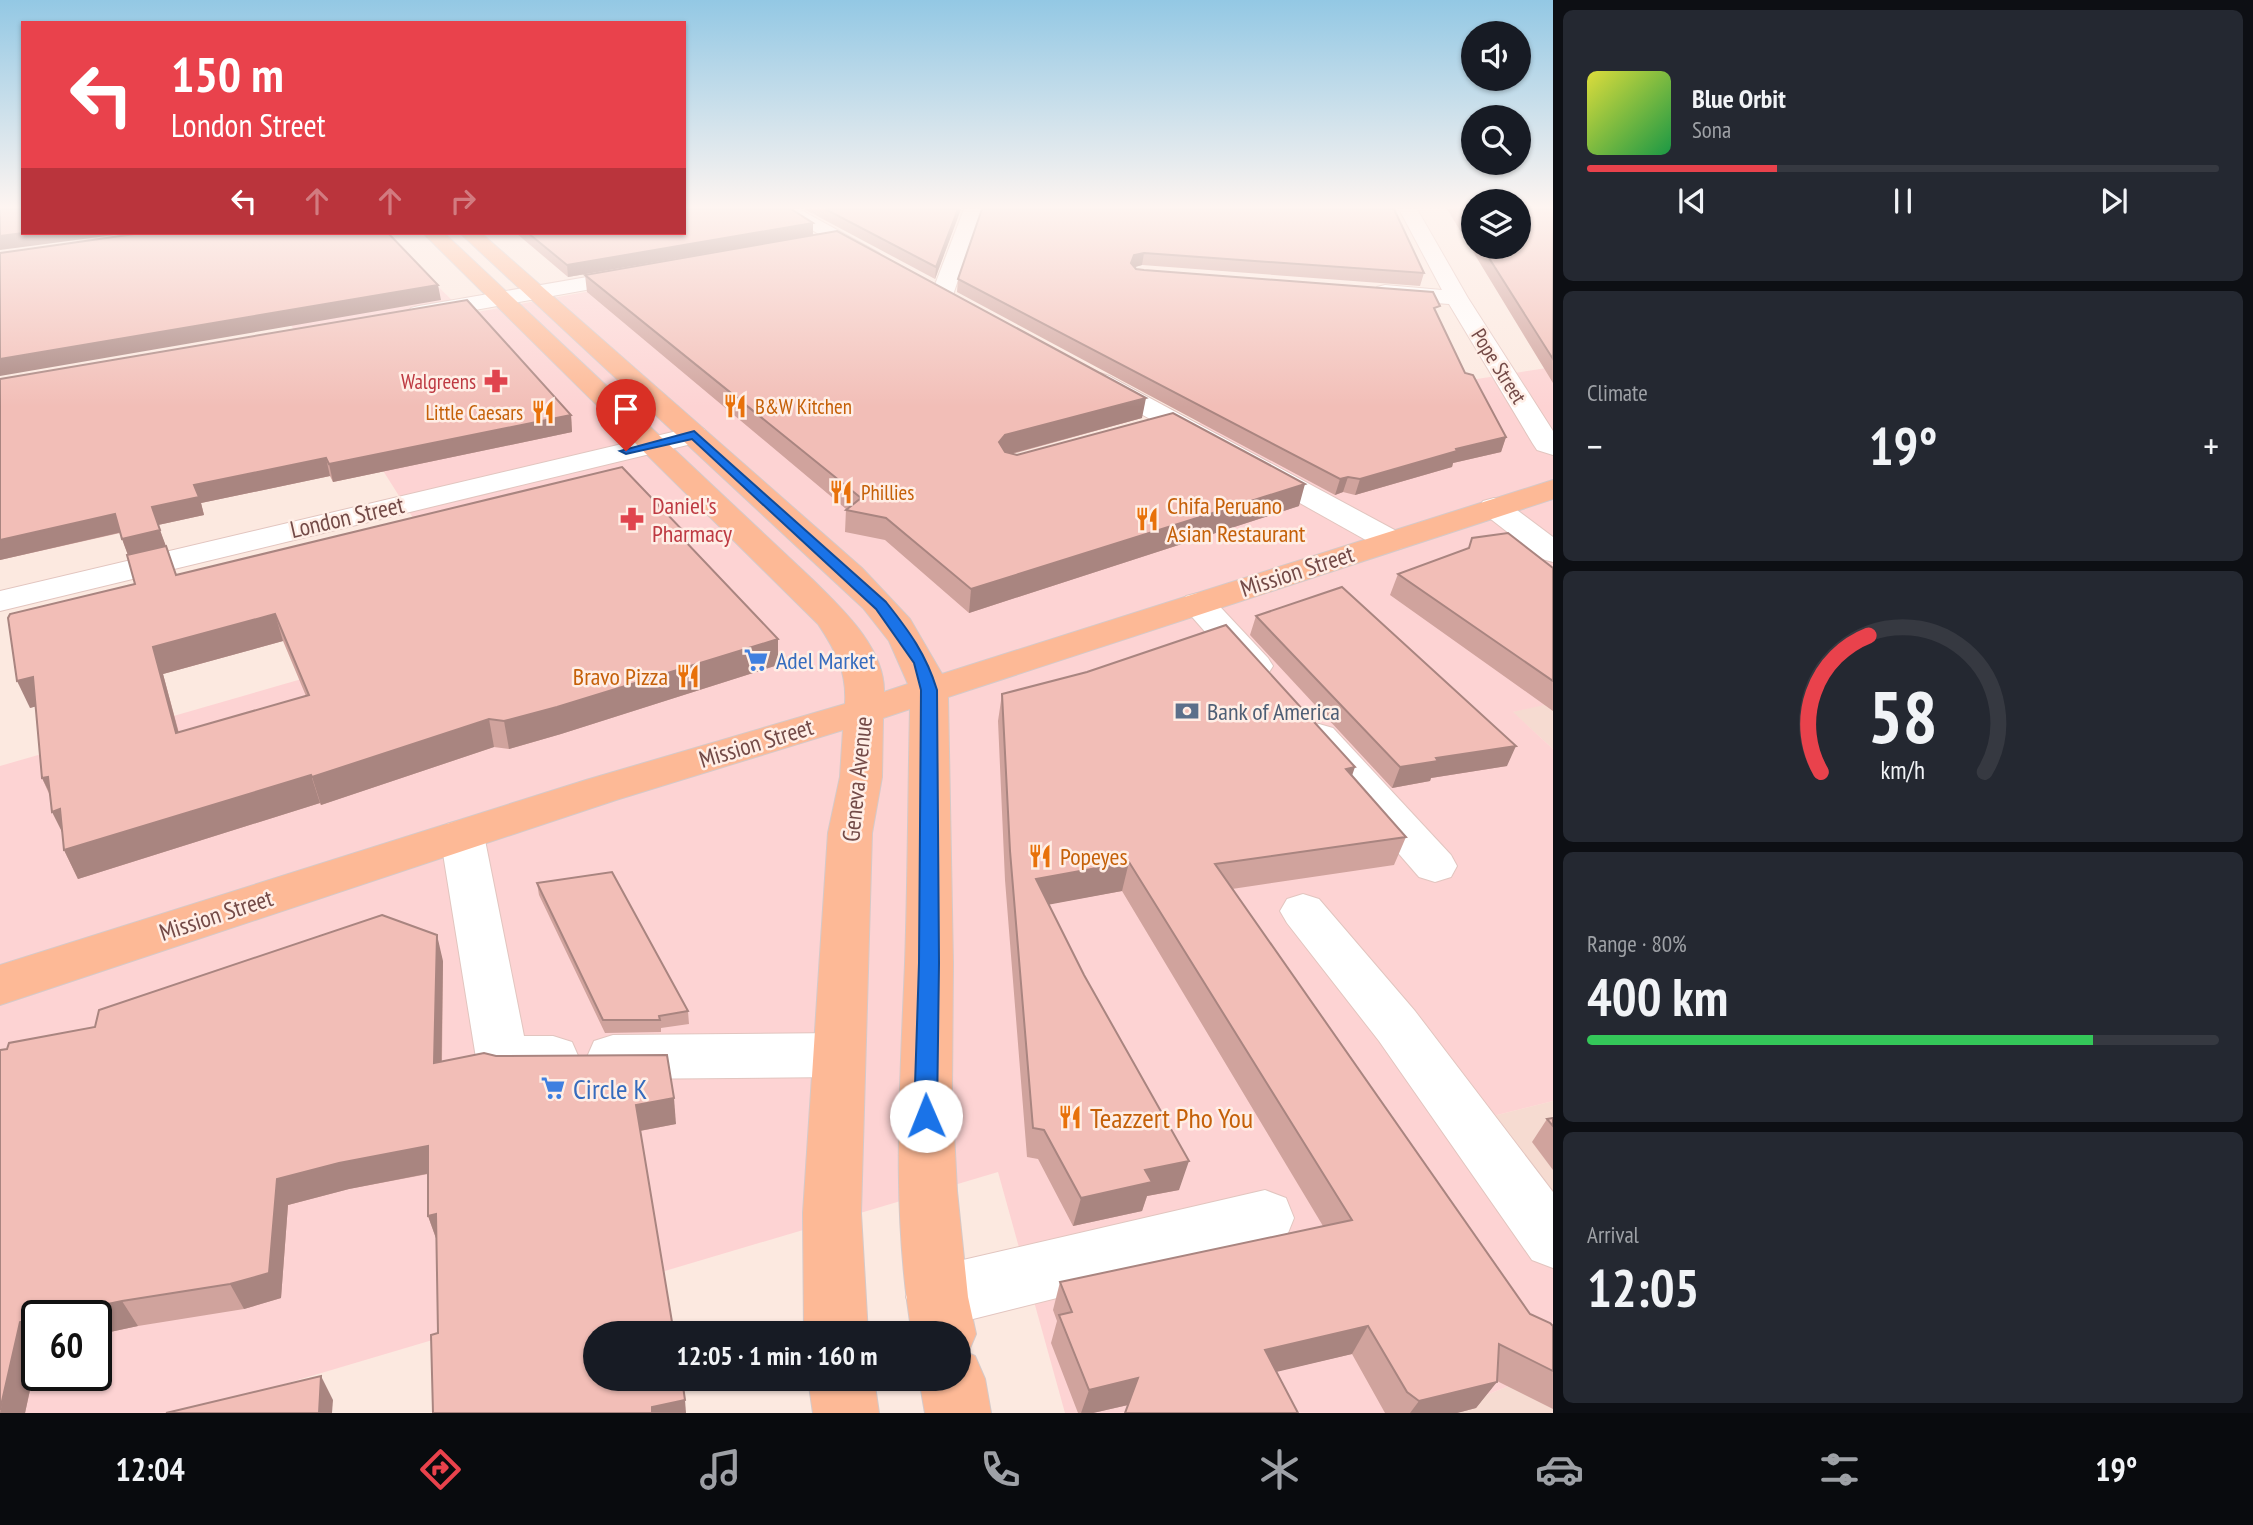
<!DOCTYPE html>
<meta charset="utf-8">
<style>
:root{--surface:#171b24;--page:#242831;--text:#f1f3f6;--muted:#9ea1a6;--line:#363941;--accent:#e9424c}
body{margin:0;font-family:"PT Sans Narrow",sans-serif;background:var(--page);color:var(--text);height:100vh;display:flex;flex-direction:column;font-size:26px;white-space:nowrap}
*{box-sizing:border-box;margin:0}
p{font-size:23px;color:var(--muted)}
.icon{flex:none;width:38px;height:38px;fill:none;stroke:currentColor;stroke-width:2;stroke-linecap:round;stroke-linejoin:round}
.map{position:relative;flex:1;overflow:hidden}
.side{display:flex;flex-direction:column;gap:10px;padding:10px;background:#0d0f14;width:700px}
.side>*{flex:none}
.guide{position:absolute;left:21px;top:21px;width:665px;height:214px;border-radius:0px;box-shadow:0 2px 5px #0004;background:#e9424c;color:#fff;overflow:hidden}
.buttons{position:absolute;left:1461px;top:21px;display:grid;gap:14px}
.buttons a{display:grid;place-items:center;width:70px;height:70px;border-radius:50%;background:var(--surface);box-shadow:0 2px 5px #0004;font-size:35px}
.speed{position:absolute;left:21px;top:1300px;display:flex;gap:14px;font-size:35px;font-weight:700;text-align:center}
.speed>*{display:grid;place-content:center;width:91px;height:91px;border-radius:50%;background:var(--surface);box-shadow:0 2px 5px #0004;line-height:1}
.speed .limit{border:4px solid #111;border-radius:10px;background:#fff;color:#111}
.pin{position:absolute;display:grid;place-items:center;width:60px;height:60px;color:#fff;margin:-72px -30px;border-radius:50% 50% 50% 0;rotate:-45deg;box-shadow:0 0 7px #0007}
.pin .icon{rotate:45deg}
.me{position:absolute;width:77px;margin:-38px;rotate:359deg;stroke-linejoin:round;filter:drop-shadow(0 0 5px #0008)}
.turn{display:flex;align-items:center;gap:24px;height:147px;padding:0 35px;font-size:32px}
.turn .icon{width:91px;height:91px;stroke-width:2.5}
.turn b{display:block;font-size:49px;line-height:60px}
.lanes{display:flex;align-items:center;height:66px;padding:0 35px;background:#0003;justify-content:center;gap:35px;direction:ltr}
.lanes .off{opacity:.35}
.big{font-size:52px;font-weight:800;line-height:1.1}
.side .card{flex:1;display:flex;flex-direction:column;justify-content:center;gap:10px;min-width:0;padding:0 24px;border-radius:10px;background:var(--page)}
.side .dial{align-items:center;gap:0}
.dial svg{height:182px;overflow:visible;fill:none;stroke:var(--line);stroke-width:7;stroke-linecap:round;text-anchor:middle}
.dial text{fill:var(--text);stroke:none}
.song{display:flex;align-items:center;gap:21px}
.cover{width:84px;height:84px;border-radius:10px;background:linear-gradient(135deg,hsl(60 70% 55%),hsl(140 70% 35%))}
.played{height:7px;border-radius:4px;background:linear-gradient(90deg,var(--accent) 30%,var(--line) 30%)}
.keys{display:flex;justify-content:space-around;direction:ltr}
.heat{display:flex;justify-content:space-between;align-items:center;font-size:38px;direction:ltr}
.charge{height:10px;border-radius:5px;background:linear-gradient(90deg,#34c759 80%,var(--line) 0)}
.trip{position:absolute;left:583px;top:1321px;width:388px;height:70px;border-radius:35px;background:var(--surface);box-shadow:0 2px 5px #0004;font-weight:800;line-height:70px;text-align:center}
.tabs{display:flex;height:112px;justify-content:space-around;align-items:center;background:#090b0e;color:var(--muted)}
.tabs .icon{width:49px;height:49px}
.tabs .active{color:var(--accent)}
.tabs b{font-size:32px;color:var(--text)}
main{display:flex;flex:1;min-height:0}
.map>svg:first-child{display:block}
.residential{fill:#f6dbd1}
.commercial{fill:#fdd3d3;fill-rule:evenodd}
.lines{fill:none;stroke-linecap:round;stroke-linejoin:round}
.minor-casing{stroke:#e2c5bf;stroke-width:2}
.major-casing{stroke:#d5c9c8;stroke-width:2}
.minor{fill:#fff;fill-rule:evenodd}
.major{fill:#fdb996;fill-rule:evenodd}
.wall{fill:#d0a39d;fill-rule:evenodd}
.shaded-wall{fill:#a98580}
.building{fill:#f2beb7;stroke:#a98580;stroke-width:2;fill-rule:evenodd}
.route{fill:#1a73e8;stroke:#114b97;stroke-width:2}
.labels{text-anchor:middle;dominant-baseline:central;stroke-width:5;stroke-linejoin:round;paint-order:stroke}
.far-street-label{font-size:21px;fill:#734a47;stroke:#ffeee6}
.far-health-label{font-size:21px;fill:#be3a42;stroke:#ffeee6;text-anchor:end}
.far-food-label{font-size:21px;fill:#c56008;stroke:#ffeee6;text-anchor:start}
.health-label{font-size:24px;fill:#be3a42;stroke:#ffeee6;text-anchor:start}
.food-label{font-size:24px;fill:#c56008;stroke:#ffeee6;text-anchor:start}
.street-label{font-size:24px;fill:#734a47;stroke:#ffeee6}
.shop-label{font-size:24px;fill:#366cbe;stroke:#ffeee6;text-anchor:start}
.service-label{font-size:24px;fill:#4e5e75;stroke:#ffeee6;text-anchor:start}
.near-shop-label{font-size:28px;fill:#366cbe;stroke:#ffeee6;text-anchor:start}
.near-food-label{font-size:28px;fill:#c56008;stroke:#ffeee6;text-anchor:start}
</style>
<main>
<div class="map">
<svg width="1553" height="1413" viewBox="0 0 1553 1413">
<rect width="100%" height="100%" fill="#fce9e0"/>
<g class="residential">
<polygon points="1553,702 1553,749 1512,712"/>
<polygon points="1553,1101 1553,1199 1489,1117"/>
<polygon points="1553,1368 1553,1413 1442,1413"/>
</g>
<path class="commercial" d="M409 258 466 314 710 269 1013 465 1143 432 1553 367V703L1513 712 1553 749V1101L1489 1117 1553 1199V1368L1442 1413H1065L998 1172 187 1413H0V766L482 627 263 281ZM37 1316H96V1376H37Z"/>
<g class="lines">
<g class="minor-casing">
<g id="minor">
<polygon points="776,209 799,209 879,253 882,257 879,261 865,261"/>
<polygon points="964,209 982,209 953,295 950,300 934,300 931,295"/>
<polygon points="1399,209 1417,209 1468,298 1553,431 1553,455 1537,450 1533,444 1449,304 1385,299 1377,297 1374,292 1377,287 1385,285 1442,290"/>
<polygon points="639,268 647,269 650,274 647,279 419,320 411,318 408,313 411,308 419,306"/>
<polygon points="1100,373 1109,376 1402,534 1407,541 1402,548 1391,551 1380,548 1091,386 1087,381 1091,376"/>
<polygon points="694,427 704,429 708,435 704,441 0,611 0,591"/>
<polygon points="1494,498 1505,501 1553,537 1553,562 1542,559 1483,513 1479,507 1483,501"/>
<polygon points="1198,593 1210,596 1268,658 1273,666 1268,674 1255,677 1242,674 1186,610 1181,603 1186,596"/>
<polygon points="1319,724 1333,728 1451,855 1457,866 1451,877 1435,882 1419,877 1305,746 1299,737 1305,728"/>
<path d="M462 820 477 824 484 835 524 1036H553L572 1042 579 1058 572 1074C544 1083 511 1083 483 1074L476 1058 440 835 447 824Z"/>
<polygon points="1303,894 1319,899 1415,1011 1553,1192 1553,1268 1532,1260 1379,1041 1287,923 1280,911 1287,899"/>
<polygon points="839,1033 857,1040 865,1055 857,1070 839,1077 613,1079 594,1073 587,1057 594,1041 613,1035"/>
<polygon points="1265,1190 1286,1198 1294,1218 1286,1238 1265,1246 937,1328 915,1319 906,1297 915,1275 937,1266"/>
</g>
</g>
<g class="major-casing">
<g id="major">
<path d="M423 233H444L813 580C842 609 885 648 884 692L908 684 889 641 863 608 460 233H481L862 568 910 619 942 674 1553 480V499L948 697 953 963 952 1092 957 1191 968 1297 976 1334 968 1353 975 1356 985 1379 991 1413H925L919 1379H959V1334H912C891 1211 900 1087 905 964 908 879 908 794 910 709L883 718 882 777 872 833 861 1213 868 1334H804L803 1213 828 833 840 777 843 730 616 800 0 1005V965L586 780 845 704C847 672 836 651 818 624Z"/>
<polygon points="808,1379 874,1379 879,1413 813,1413"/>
</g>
</g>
<use href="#minor" class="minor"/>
<use href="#major" class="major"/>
</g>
<g class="wall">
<polygon points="804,209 961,209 935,279"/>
<polygon points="982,209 1424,273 1420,286 1142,265 1134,267 1136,269 1437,314 1465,373 1506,437 1501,452 1453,463 1452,467 1355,495 1343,492 1335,495 957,292 958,279"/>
<polygon points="1447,209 1474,209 1474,247 1519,247 1553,209 1553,383"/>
<polygon points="516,233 684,233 813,235 568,277"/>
<polygon points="585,275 1142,418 1012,454 1299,506 969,613 885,540 845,532 846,509 587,292"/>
<path d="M0 379 571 415 572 432 333 482 330 476 201 503 204 515 158 525 176 575 690 546 778 665 561 734 509 749 494 747 321 805 320 803 78 879 64 850 62 832 50 796 42 778 36 706 30 708 135 584 128 555 120 533 0 560ZM283 641 306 696 179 733 163 674Z"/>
<polygon points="1472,538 1553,568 1553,711 1390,595 1398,574 1468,549"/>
<polygon points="1256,616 1507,766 1431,778 1430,781 1392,788 1250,635"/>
<polygon points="1002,694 1352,776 1406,837 1394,865 1232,889 1530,1314 1553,1326 1553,1409 1497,1381 1476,1408 1457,1413 1385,1413 1352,1354 1093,1413 1078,1413 1051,1343 1057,1321 1053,1310 1060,1282 1323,1226 1122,891 1049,904 1179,1190 1147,1196 1142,1211 1073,1226 1038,1159 1027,1157 1005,880 998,721"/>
<polygon points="537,883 688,1011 689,1024 661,1028 661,1032 605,1033 539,895"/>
<polygon points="443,961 442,1061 676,1124 640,1131 438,1333 437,1241 428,1216 428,1174 349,1189 288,1205 281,1298 244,1309 138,1326 96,1335 96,1316 37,1316 37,1358 25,1413 0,1413 7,1049"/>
<polygon points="1553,1118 1553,1170 1532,1142 1547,1119"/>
</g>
<g class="shaded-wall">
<polygon points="958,209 961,209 935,279 936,267"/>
<polygon points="813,223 813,235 568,277 567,265"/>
<polygon points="23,233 129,233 0,250 0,236"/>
<polygon points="1144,253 1142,265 1132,268 1131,263 1134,255"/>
<polygon points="438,285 441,300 0,376 0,359"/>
<polygon points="1146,398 1142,418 1002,456 999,442 1005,435"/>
<polygon points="571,415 572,432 333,482 329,464"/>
<polygon points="1506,437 1501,452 1453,463 1452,467 1355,495 1360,479 1456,449"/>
<polygon points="326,458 330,476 201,503 204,515 158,525 152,507 194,485"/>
<polygon points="1348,477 1343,492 1335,495 1340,479"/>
<polygon points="1305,484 1299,506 969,613 971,589"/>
<polygon points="115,514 122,532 0,560 0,540"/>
<polygon points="160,530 167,549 129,558 122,539"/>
<polygon points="689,537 691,563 683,539"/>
<polygon points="275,614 283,641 163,674 186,761 176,733 153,647"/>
<polygon points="778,639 778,665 561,734 509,749 504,721"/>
<polygon points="33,677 45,704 30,708 17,681"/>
<polygon points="489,719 494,747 321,805 312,777"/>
<polygon points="1516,746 1507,766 1431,778 1430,781 1392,788 1400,767 1436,758"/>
<polygon points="1355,767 1345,796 1346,769"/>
<polygon points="311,775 320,803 78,879 64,850"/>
<polygon points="48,777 56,806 42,778"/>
<polygon points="60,809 66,840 52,812"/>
<polygon points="1129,862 1122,891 1031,908 1036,879"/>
<polygon points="437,935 443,961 441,1089 434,1063"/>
<polygon points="674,1098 676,1124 639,1131 636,1105"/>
<polygon points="428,1146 436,1172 349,1189 288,1205 281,1298 244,1309 230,1284 277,1179 339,1163"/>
<polygon points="1189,1161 1179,1190 1147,1196 1142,1211 1073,1226 1081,1198 1145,1170"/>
<polygon points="436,1214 437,1241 428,1216"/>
<polygon points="122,1301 138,1326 96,1335 96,1316 51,1316"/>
<polygon points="37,1319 37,1358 25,1413 0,1413 20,1322"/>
<polygon points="1368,1326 1352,1354 1251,1378 1265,1350"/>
<polygon points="321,1376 333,1400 332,1413 319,1413"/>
<polygon points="1138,1378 1128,1405 1093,1413 1081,1413 1089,1390"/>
<polygon points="1497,1382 1476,1408 1457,1413 1410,1413 1419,1401"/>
<polygon points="685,1400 686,1413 652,1413 652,1407"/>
</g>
<g class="building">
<polygon points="0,209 23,209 23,233 0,236"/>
<polygon points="684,209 791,209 813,223 567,265 528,233 684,233"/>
<polygon points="825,209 958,209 936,267"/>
<polygon points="982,209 1394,209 1424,273 1144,253 1134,255 1131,263 1136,269 1144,270 1433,292 1440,306 1434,308 1465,373 1473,375 1506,437 1456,449 1457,451 1360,479 1348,477 1340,479 958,279"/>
<polygon points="1458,209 1474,209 1474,234"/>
<polygon points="1519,209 1553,209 1553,359 1482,247 1519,247"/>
<polygon points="837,231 1146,398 1005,435 999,442 1005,452 1017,455 1173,413 1305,484 971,589 886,518 846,510 861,498 585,275"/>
<polygon points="142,233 388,233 438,285 0,359 0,253"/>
<polygon points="467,300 571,415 329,464 326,458 194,485 199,497 152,507 160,530 122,539 115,514 0,540 0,379"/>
<path d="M622 467 689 537 683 539 778 639 557 707 504 721 489 719 312 777 311 775 64 850 60 809 52 812 48 777 42 778 33 677 17 681 8 618 10 614 135 584 127 555 166 546 176 575ZM275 614 309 695 176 733 153 647Z"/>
<polygon points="1508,533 1553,568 1553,681 1398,574 1469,548 1472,538"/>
<polygon points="1342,587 1516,746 1436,758 1438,761 1400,767 1256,616"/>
<polygon points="1226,625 1355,767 1346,769 1406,837 1215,864 1530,1314 1550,1323 1553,1326 1553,1371 1499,1344 1497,1382 1419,1401 1407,1392 1368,1326 1265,1350 1298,1413 1125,1413 1138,1378 1089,1390 1059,1315 1072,1312 1060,1282 1352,1220 1129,862 1036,879 1084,975 1189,1161 1145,1170 1152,1182 1081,1198 1044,1130 1033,1128 1010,851 1002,694 1087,672"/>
<polygon points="612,872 688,1011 659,1016 660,1020 603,1020 537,883"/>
<polygon points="382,915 437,935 434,1063 484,1053 496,1056 667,1055 674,1098 636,1105 674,1334 595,1334 595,1379 682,1379 685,1400 652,1407 652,1413 433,1413 431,1335 438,1333 436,1214 428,1216 428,1146 339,1163 277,1179 269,1273 230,1284 122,1301 51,1316 37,1316 37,1319 20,1322 0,1410 0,1050 7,1049 9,1043 95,1027 99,1010"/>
<polygon points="1553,1118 1553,1126 1547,1119"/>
<polygon points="321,1376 319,1413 166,1413"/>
</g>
<linearGradient id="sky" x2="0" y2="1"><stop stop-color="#93c8e4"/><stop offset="0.51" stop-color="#fef5f1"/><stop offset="1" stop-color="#fef5f1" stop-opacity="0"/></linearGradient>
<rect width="1553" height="407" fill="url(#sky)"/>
<path class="route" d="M694 431 886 602C909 631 926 654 937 690L939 963 937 1116 934 1124 926 1126 918 1124 914 1116 919 963 921 690 914 663 876 609 692 439 626 454 620 451Z"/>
<defs>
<g id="pharmacy-bare" transform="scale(1.89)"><path d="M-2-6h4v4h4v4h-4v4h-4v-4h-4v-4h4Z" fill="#e0444e" stroke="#ffeee6" stroke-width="2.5" paint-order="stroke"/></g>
<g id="restaurant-bare" transform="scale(1.89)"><path d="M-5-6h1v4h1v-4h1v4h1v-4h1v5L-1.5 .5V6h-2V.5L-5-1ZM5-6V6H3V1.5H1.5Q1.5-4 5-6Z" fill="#e8710a" stroke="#ffeee6" stroke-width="2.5" paint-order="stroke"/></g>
<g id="supermarket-bare" transform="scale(1.89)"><path d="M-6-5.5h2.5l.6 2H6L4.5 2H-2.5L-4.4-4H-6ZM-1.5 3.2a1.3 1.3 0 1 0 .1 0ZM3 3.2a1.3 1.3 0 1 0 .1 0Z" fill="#3f7fe0" stroke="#ffeee6" stroke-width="2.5" paint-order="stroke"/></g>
<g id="bank-bare" transform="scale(1.89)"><path d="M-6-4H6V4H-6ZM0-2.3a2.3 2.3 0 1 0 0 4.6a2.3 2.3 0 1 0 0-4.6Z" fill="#5c6f8a" stroke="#ffeee6" stroke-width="2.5" paint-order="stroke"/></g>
</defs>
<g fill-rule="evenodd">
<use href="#pharmacy-bare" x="496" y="381"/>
<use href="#restaurant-bare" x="735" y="406"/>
<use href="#restaurant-bare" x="543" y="412"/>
<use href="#restaurant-bare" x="841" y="492"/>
<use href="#pharmacy-bare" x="632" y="519"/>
<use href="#restaurant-bare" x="1147" y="519"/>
<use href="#supermarket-bare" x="756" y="660"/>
<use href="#restaurant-bare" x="688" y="676"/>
<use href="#bank-bare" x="1187" y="711"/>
<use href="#restaurant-bare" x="1040" y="856"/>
<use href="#supermarket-bare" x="553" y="1088"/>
<use href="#restaurant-bare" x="1070" y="1117"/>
</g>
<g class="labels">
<g class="far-street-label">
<text transform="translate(1499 366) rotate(58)">Pope Street</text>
</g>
<g class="far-health-label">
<text x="476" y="381">Walgreens</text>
</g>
<g class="far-food-label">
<text x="755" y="406">B&amp;W Kitchen</text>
<text x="523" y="412" text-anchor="end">Little Caesars</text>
<text x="861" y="492">Phillies</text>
</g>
<g class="health-label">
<text x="652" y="505">Daniel's<tspan x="652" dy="28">Pharmacy</tspan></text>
</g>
<g class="food-label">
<text x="1167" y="505">Chifa Peruano<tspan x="1167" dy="28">Asian Restaurant</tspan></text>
<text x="668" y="676" text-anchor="end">Bravo Pizza</text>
<text x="1060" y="856">Popeyes</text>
</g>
<g class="street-label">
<text transform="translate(347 517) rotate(-13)">London Street</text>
<text transform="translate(1297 571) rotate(-18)">Mission Street</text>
<text transform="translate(756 743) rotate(-17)">Mission Street</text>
<text transform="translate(857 779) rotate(-84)">Geneva Avenue</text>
<text transform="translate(216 915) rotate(-18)">Mission Street</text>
</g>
<g class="shop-label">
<text x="776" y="660">Adel Market</text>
</g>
<g class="service-label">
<text x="1207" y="711">Bank of America</text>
</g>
<g class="near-shop-label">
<text x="573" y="1088">Circle K</text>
</g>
<g class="near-food-label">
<text x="1090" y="1117">Teazzert Pho You</text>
</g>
</g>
</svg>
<div class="buttons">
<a><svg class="icon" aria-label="sound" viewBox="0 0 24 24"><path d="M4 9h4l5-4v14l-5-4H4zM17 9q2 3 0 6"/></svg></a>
<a><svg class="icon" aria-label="search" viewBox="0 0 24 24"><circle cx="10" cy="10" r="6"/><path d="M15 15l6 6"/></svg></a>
<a><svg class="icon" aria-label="layers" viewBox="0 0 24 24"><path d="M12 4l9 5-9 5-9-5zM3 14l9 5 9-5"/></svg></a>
</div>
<div class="speed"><div class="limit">60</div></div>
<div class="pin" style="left:626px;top:451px;background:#d93025"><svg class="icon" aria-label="arrive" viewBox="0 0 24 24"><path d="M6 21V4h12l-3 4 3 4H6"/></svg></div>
<svg class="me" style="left:926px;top:1116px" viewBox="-20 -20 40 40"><circle r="19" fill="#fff"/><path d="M0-13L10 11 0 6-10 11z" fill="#1a73e8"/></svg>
<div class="trip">12:05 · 1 min · 160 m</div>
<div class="guide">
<div class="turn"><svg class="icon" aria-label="left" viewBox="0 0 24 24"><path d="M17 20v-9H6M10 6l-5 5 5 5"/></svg><div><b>150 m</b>London Street</div></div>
<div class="lanes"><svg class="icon" aria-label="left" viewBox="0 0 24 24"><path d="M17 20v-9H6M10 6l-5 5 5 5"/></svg><svg class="icon off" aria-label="ahead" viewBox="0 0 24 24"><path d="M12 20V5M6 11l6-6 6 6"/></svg><svg class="icon off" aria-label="ahead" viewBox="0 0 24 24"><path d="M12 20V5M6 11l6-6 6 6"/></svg><svg class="icon off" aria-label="right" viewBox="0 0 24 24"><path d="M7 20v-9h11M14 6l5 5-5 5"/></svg></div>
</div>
</div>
<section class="side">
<div class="card">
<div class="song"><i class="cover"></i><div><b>Blue Orbit</b><p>Sona</p></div></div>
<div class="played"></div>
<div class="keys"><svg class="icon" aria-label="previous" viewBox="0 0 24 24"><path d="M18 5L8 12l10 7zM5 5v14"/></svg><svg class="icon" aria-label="pause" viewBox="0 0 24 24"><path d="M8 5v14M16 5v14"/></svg><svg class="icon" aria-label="next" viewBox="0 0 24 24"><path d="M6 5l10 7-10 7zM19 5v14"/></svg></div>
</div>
<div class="card"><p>Climate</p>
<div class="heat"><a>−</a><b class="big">19°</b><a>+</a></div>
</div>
<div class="card dial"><svg viewBox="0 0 100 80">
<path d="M14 69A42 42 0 1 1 86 69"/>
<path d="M14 69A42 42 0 0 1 35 9" stroke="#e9424c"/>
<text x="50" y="56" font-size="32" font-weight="700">58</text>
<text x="50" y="72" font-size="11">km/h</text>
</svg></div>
<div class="card"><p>Range · 80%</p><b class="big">400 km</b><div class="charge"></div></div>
<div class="card"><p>Arrival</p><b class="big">12:05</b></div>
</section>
</main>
<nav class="tabs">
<b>12:04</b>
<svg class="icon active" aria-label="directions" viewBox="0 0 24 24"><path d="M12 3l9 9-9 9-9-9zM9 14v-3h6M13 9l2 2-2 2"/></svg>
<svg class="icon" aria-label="music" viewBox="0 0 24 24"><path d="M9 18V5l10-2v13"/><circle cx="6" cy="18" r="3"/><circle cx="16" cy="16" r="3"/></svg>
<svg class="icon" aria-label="phone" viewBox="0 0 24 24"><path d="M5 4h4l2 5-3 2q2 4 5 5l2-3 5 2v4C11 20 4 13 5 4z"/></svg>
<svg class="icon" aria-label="climate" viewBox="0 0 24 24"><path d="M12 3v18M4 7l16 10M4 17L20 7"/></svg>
<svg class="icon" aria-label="car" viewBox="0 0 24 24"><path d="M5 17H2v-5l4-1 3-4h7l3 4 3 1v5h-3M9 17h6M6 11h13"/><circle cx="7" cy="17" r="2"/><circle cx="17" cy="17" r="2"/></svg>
<svg class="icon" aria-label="filters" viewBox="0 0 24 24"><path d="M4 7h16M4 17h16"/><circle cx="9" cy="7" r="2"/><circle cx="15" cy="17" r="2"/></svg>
<b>19°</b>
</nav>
